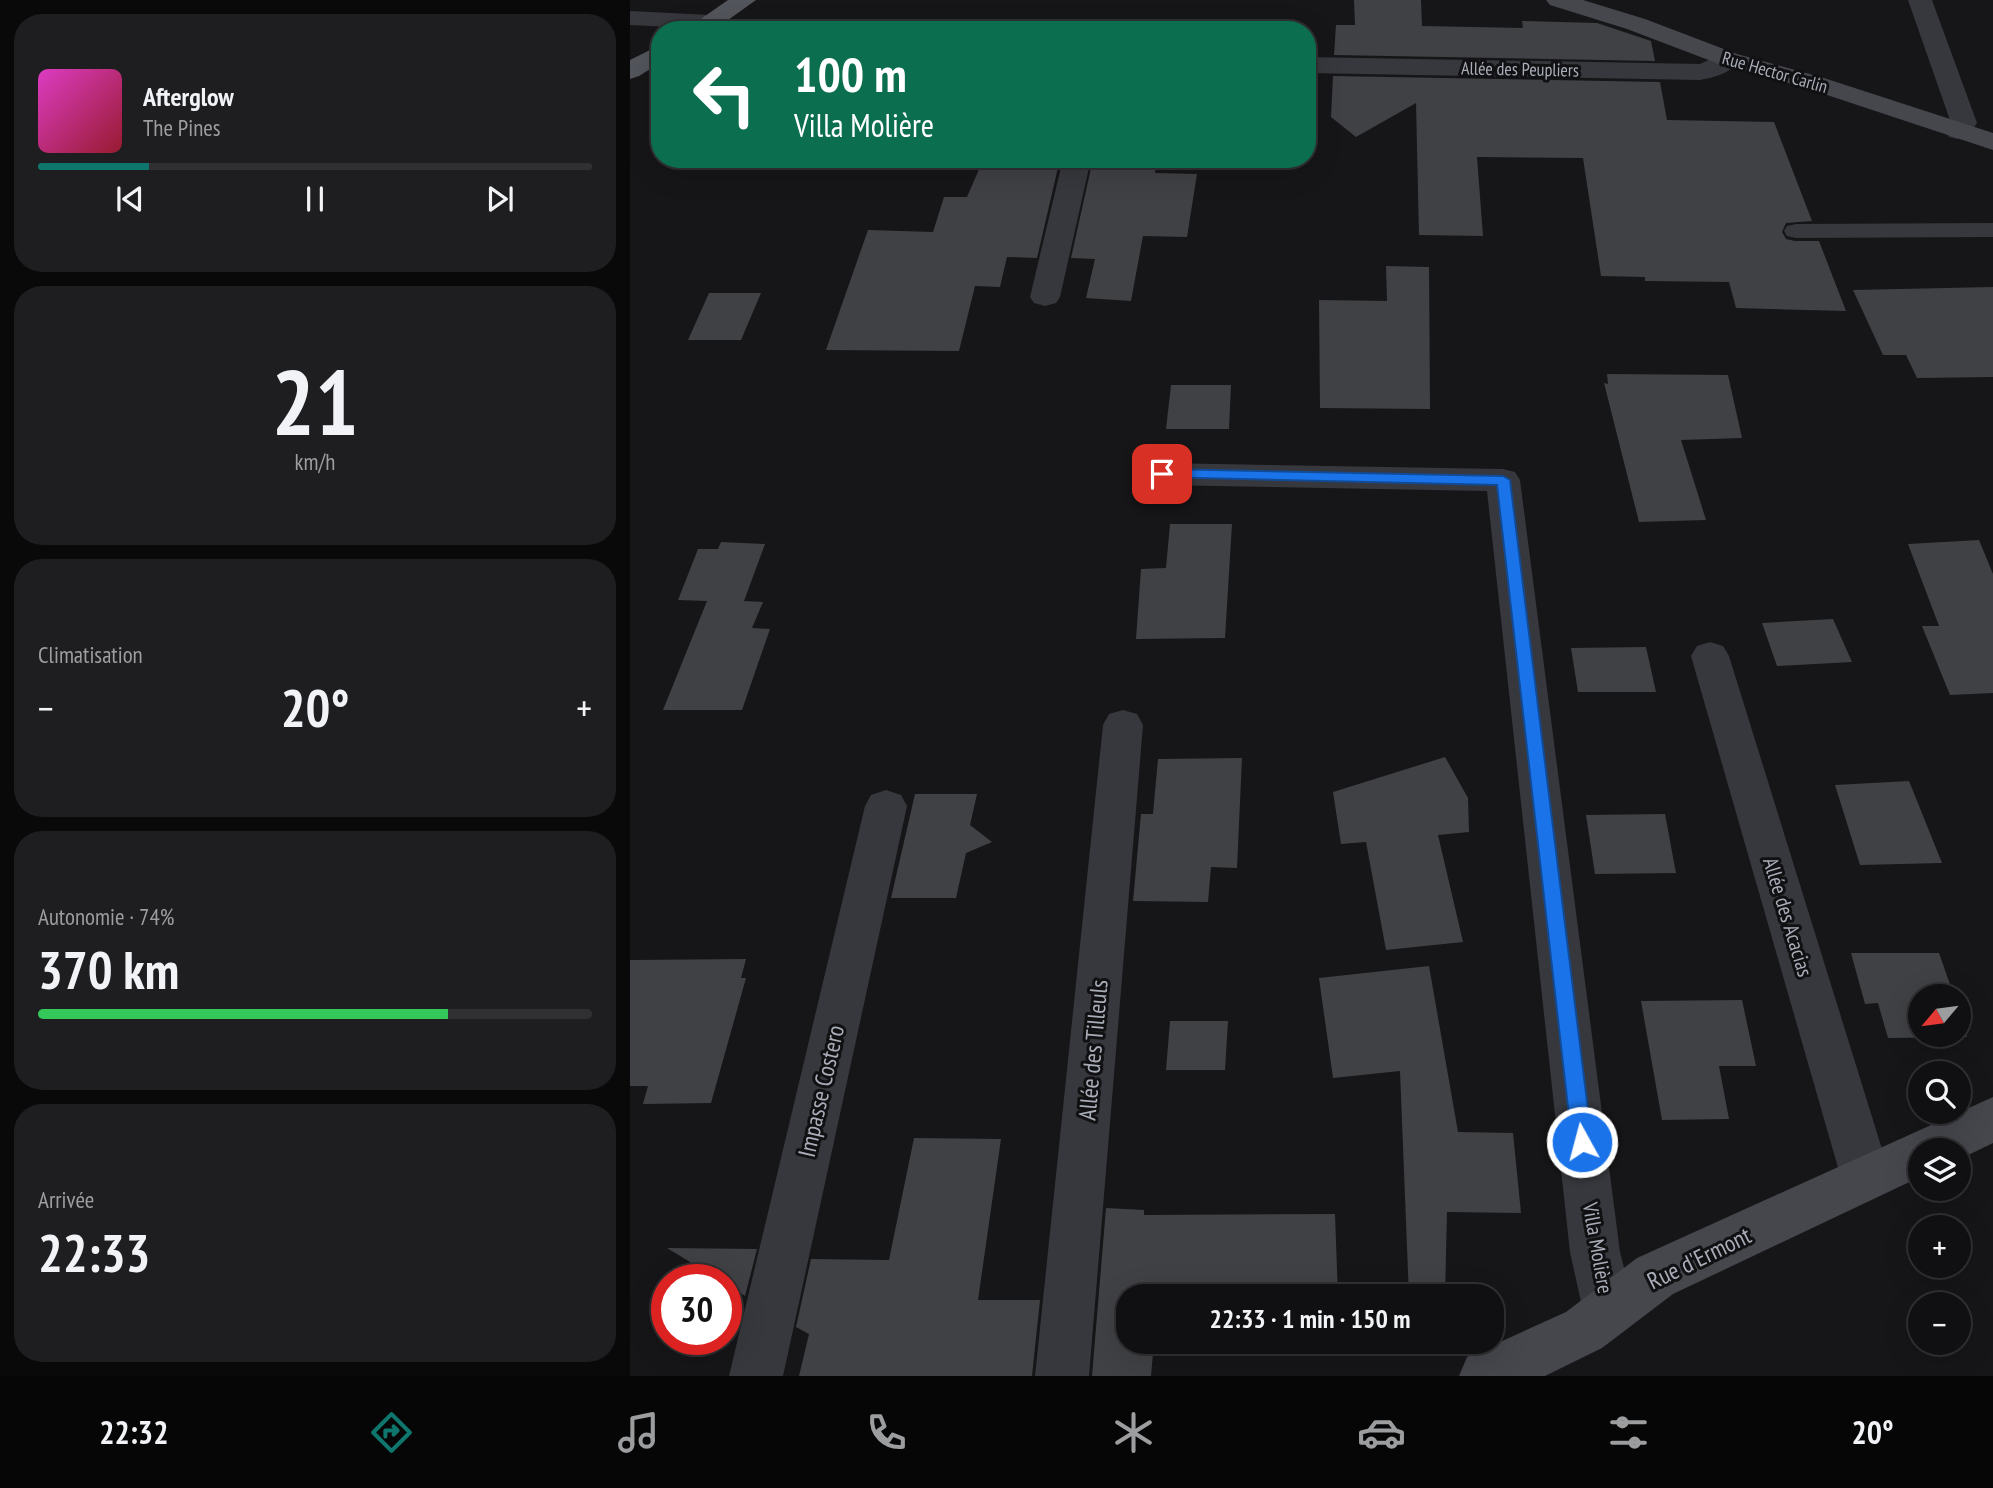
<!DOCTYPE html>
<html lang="fr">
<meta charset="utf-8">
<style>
:root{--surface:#101012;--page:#1e1e20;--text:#f1f3f6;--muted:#9c9d9f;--line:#303032;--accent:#0f766e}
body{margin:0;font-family:"PT Sans Narrow",sans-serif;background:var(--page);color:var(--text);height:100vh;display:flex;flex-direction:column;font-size:26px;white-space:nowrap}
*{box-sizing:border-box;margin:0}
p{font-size:23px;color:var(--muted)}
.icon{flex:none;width:38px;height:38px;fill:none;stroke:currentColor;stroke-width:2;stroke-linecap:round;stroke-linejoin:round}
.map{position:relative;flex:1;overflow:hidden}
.details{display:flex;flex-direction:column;gap:14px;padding:14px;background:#09090a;width:630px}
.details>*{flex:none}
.guide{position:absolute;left:21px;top:21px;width:665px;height:147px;border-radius:28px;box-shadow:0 7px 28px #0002,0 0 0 2px var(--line);background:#0b6e4f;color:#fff;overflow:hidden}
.needle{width:46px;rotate:241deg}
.buttons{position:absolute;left:1278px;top:984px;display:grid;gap:14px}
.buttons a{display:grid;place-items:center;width:63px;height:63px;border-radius:50%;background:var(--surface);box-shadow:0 7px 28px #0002,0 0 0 2px var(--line);font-size:35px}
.speed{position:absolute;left:21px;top:1264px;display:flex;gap:14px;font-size:35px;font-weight:700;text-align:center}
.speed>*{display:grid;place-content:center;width:91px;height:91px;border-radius:50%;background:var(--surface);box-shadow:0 7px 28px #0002,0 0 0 2px var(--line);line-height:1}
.speed .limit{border:10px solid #d22;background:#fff;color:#111}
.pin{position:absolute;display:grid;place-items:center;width:60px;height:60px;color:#fff;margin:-30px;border-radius:14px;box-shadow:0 4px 10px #0006}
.me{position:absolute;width:77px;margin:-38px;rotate:353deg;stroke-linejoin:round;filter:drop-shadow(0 0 5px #0008)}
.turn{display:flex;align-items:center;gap:24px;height:147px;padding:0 28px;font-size:32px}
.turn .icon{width:91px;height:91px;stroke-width:2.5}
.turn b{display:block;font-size:49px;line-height:60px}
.big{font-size:52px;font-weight:700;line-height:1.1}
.details .card{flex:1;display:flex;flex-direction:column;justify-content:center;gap:10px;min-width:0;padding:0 24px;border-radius:28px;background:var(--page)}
.details .dial{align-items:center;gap:0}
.dial b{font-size:91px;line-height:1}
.song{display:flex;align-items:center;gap:21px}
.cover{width:84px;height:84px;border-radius:10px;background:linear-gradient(135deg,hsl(310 70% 55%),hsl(350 70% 35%))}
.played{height:7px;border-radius:4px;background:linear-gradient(90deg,var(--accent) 20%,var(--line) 20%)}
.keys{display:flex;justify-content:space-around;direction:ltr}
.heat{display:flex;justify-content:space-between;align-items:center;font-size:38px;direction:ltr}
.charge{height:10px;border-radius:5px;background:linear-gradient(90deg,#34c759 74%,var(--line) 0)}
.trip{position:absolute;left:486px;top:1284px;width:388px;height:70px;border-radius:28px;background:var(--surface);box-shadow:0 7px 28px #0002,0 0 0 2px var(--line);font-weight:700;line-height:70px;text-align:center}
.dock{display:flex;height:112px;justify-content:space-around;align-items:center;background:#060607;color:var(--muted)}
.dock .icon{width:49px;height:49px}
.dock .selected{color:var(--accent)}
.dock b{font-size:32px;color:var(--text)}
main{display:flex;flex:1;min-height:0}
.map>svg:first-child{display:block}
.building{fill:#404145}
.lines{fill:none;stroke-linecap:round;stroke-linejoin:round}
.lane{fill:#37383d;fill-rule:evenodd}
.street{fill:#37383d;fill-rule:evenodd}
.secondary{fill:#45474d;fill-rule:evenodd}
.primary{fill:#53555c;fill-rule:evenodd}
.route{fill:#1a73e8;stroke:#114b97;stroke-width:2}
.labels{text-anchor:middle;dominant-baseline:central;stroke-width:6;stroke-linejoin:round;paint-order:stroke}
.far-street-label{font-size:18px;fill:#a8adb8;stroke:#111113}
.street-label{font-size:21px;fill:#a8adb8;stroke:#111113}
.near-street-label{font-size:24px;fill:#a8adb8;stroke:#111113}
</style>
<main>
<section class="details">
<div class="card">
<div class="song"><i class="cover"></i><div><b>Afterglow</b><p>The Pines</p></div></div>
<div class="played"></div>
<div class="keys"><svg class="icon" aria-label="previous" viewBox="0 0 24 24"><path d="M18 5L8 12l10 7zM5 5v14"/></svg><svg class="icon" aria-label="pause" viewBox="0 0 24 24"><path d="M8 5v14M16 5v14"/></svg><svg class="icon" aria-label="next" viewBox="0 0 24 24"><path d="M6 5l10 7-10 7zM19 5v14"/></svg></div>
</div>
<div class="card dial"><b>21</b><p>km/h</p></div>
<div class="card"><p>Climatisation</p>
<div class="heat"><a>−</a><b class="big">20°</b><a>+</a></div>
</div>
<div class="card"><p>Autonomie · 74%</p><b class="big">370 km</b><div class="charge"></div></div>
<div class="card"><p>Arrivée</p><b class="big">22:33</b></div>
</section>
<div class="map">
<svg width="1363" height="1376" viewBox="0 0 1363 1376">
<rect width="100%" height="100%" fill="#161618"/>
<g class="building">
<polygon points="724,0 791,0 792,26 893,28 892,21 967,23 1021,41 1025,61 704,55 706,25 725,25"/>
<polygon points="703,76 1030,82 1037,120 1144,122 1182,221 1156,223 1152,232 1156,239 1165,241 1189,241 1216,311 1106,308 1099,282 1015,281 1015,277 971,276 953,158 847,157 853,236 789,235 786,103 726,137 701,117"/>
<polygon points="430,159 407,258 377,257 370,287 345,286 329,351 196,350 238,230 303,232 314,197 337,197 353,160"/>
<polygon points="463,159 527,159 525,173 567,174 557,237 513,236 501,301 456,298 465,259 441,258"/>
<polygon points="756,266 799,267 800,409 690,408 689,300 757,301"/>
<polygon points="1363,287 1363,377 1287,378 1276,355 1253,355 1223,290"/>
<polygon points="79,293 131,293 111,340 58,340"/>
<polygon points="977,374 1098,375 1112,438 1051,440 1076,520 1009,522 974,383 978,384"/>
<polygon points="541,385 601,385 599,429 536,429"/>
<polygon points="540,524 602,524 595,638 506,639 511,569 536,568"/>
<polygon points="1349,540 1363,574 1363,693 1320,695 1292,626 1309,626 1278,544"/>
<polygon points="91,542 135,544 114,601 133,602 122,628 140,629 112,710 33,710 77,601 48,600 68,549 88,549"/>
<polygon points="1203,619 1222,662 1147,666 1132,623"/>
<polygon points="1016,647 1026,692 948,692 941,648"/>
<polygon points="815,757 838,798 839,832 808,835 833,942 756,950 736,842 711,844 703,792"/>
<polygon points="612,758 607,868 581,867 578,902 503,901 511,814 523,814 528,759"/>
<polygon points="1279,781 1312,863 1230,865 1205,785"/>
<polygon points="285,794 347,794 340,825 362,842 336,853 326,898 261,898"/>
<polygon points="1035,814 1046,873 965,874 956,815"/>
<polygon points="1221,953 1309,953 1324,996 1290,996 1290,1034 1328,1034 1328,1009 1337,1037 1258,1038 1248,1003 1235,1004"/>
<polygon points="116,959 111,978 116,978 81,1103 13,1104 18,1086 0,1086 0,960"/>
<polygon points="799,966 828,1132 883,1133 891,1213 817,1212 815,1297 779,1297 770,1071 703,1078 689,978"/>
<polygon points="1112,1000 1126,1066 1089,1066 1099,1119 1032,1120 1011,1001"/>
<polygon points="540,1021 598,1021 595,1070 536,1070"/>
<polygon points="284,1138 371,1139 348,1300 410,1300 402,1376 169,1376 179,1334 166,1327 181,1259 259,1260"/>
<polygon points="476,1208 514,1210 514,1215 705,1214 708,1297 499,1297 499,1342 524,1342 521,1376 462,1376"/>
<polygon points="37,1248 127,1249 115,1296 96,1284 96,1279 88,1279"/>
</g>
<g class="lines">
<polygon class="lane" points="1363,223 1363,237 1166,238 1157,236 1154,231 1157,226 1166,224"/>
<g class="street">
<polygon points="1278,0 1302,0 1347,123 1337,137 1328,139 1319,137 1315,131 1321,123"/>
<polygon points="0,11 80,15 89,17 92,22 89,27 80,29 0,25"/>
<path d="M1098 51 1107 54 1111 59C1101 73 1086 77 1070 80L677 73V57L1070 64Z"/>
<polygon points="433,159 461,159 430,297 426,303 415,306 404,303 400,297"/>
<polygon points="532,463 873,469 885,472 890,480 990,1252 1005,1311 997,1329 979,1337 961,1329 953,1311 940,1252 857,491 532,485 520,482 515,474 520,466"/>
<polygon points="1080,642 1093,646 1099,656 1261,1178 1253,1194 1236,1201 1219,1194 1211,1178 1061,656 1067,646"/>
<polygon points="493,710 507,714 513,725 459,1376 405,1376 473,725 479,714"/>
<polygon points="256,790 271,795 277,806 153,1376 99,1376 235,806 241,795"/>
</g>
<g class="secondary">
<polygon points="916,0 953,0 1015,19 1107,54 1194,78 1363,133 1363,150 1176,88 1089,64 997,29 920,5"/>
<polygon points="1363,1097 1363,1143 1328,1160 1328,1150 1290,1150 1290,1177 1043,1294 972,1348 915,1376 829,1376 837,1357 936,1312 1007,1258"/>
</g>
<g class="primary">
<polygon points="98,0 126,0 84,30 55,30"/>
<polygon points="30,45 30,63 9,76 0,79 0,60"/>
</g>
</g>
<polygon class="route" points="532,469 873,476 880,480 962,1142 959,1148 952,1151 945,1148 942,1142 867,485 527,477 527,470"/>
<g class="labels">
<g class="far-street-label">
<text transform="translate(890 69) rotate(1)">Allée des Peupliers</text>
<text transform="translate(1145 72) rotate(16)">Rue Hector Carlin</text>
</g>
<g class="street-label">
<text transform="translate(1158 917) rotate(73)">Allée des Acacias</text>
<text transform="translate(968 1248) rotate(80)">Villa Molière</text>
</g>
<g class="near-street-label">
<text transform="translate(463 1050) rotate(-85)">Allée des Tilleuls</text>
<text transform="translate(191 1091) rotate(-77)">Impasse Costero</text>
<text transform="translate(1069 1258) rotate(-26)">Rue d'Ermont</text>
</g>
</g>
</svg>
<div class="buttons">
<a><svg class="needle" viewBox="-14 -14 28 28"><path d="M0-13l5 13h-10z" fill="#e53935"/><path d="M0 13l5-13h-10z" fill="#9c9d9f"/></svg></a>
<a><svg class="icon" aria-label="search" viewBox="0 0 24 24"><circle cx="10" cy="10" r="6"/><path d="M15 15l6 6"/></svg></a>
<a><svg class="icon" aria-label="layers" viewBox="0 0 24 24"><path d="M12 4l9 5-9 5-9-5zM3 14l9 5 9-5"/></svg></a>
<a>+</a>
<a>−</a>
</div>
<div class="speed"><div class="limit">30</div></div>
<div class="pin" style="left:532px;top:474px;background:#d93025"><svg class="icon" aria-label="arrive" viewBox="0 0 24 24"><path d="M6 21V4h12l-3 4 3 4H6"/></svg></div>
<svg class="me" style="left:952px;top:1142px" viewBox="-20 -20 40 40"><circle r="17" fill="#1a73e8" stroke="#fff" stroke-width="3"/><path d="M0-11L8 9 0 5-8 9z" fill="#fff"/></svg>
<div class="trip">22:33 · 1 min · 150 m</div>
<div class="guide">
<div class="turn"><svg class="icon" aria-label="left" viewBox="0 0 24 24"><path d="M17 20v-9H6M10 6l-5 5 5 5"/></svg><div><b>100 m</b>Villa Molière</div></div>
</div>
</div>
</main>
<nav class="dock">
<b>22:32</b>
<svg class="icon selected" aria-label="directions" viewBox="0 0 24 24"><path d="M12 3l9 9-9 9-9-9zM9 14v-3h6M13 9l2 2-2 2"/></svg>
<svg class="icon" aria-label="music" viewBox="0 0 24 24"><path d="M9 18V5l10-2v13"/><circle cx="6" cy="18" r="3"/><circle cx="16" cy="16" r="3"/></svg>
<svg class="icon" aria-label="phone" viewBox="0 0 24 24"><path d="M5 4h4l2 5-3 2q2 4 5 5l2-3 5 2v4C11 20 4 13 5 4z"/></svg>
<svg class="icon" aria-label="climate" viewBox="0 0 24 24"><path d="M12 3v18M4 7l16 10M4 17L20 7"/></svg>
<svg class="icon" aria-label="car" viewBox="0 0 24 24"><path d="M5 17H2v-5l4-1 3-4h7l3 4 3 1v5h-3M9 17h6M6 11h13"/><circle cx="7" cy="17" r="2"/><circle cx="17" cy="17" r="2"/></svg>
<svg class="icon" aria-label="filters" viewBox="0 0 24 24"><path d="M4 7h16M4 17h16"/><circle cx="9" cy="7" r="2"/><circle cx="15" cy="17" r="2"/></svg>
<b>20°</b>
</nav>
